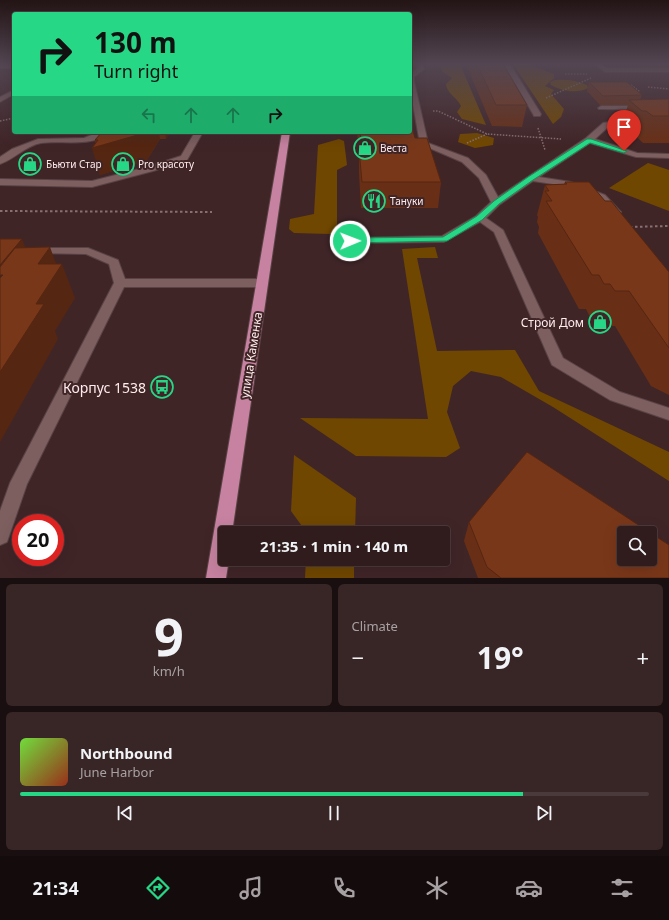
<!DOCTYPE html>
<meta charset="utf-8">
<style>
:root{--surface:#301c1d;--page:#382526;--text:#f1f3f6;--muted:#a8a1a4;--line:#4b3a3b;--accent:#26d886}
body{margin:0;font-family:"Noto Sans",sans-serif;background:var(--page);color:var(--text);height:100vh;display:flex;flex-direction:column;font-size:15px;white-space:nowrap}
*{box-sizing:border-box;margin:0}
p{font-size:13px;color:var(--muted)}
.icon{flex:none;width:22px;height:22px;fill:none;stroke:currentColor;stroke-width:2;stroke-linecap:round;stroke-linejoin:round}
.map{position:relative;height:578px;overflow:hidden}
.panel{display:flex;flex-direction:column;gap:6px;padding:6px;background:#1a0f10;flex:1}
.panel>*{flex:none}
.top-card{position:absolute;left:12px;top:12px;width:400px;height:122px;border-radius:4px;box-shadow:0 4px 16px #0002,0 0 0 1px var(--line);background:#26d886;color:#111;overflow:hidden}
.tools{position:absolute;left:617px;top:526px;display:grid;gap:8px}
.tools a{display:grid;place-items:center;width:40px;height:40px;border-radius:4px;background:var(--surface);box-shadow:0 4px 16px #0002,0 0 0 1px var(--line);font-size:20px}
.speed{position:absolute;left:12px;top:514px;display:flex;gap:8px;font-size:20px;font-weight:700;text-align:center}
.speed>*{display:grid;place-content:center;width:52px;height:52px;border-radius:50%;background:var(--surface);box-shadow:0 4px 16px #0002,0 0 0 1px var(--line);line-height:1}
.speed .limit{border:6px solid #d22;background:#fff;color:#111}
.pin{position:absolute;display:grid;place-items:center;width:34px;height:34px;color:#fff;margin:-41px -17px;border-radius:50% 50% 50% 0;rotate:-45deg;box-shadow:0 0 4px #0007}
.pin .icon{rotate:45deg}
.me{position:absolute;width:44px;margin:-22px;rotate:89deg;stroke-linejoin:round;filter:drop-shadow(0 0 3px #0008)}
.turn{display:flex;align-items:center;gap:14px;height:84px;padding:0 16px;font-size:18px}
.turn .icon{width:52px;height:52px;stroke-width:2.5}
.turn b{display:block;font-size:28px;line-height:34px}
.lanes{display:flex;align-items:center;height:38px;padding:0 16px;background:#0003;justify-content:center;gap:20px;direction:ltr}
.lanes .off{opacity:.35}
.big{font-size:30px;font-weight:700;line-height:1.1}
.panel .widget{flex:1;display:flex;flex-direction:column;justify-content:center;gap:6px;min-width:0;padding:0 14px;border-radius:6px;background:var(--page)}
.panel .dial{align-items:center;gap:0}
.dial b{font-size:52px;line-height:1}
.song{display:flex;align-items:center;gap:12px}
.cover{width:48px;height:48px;border-radius:6px;background:linear-gradient(135deg,hsl(100 70% 55%),hsl(10 70% 35%))}
.played{height:4px;border-radius:2px;background:linear-gradient(90deg,var(--accent) 80%,var(--line) 80%)}
.keys{display:flex;justify-content:space-around;direction:ltr}
.heat{display:flex;justify-content:space-between;align-items:center;font-size:22px;direction:ltr}
.panel .tiles{flex:1;display:grid;gap:6px;grid-template-columns:1fr 1fr}
.widget:last-child{grid-column:span 2}
.trip{position:absolute;left:218px;top:526px;width:232px;height:40px;border-radius:4px;background:var(--surface);box-shadow:0 4px 16px #0002,0 0 0 1px var(--line);font-weight:700;line-height:40px;text-align:center}
.dock{display:flex;height:64px;justify-content:space-around;align-items:center;background:#130b0c;color:var(--muted)}
.dock .icon{width:28px;height:28px}
.dock .current{color:var(--accent)}
.dock b{font-size:18px;color:var(--text)}
.map>svg:first-child{display:block}
.green{fill:#704700}
.lines{fill:none;stroke-linecap:round;stroke-linejoin:round}
.minor-casing{stroke:#594345;stroke-width:2}
.major-casing{stroke:#594345;stroke-width:2}
.path-far1{stroke:#887072;stroke-width:1.5;stroke-dasharray:1.5 1.5;stroke-linecap:butt}
.path{stroke:#887072;stroke-width:2;stroke-dasharray:2.5 2.5;stroke-linecap:butt}
.minor{fill:#7d5f60;fill-rule:evenodd}
.major{fill:#c682a0;fill-rule:evenodd}
.wall{fill:#682f16}
.shaded-wall{fill:#552612}
.building{fill:#793719;stroke:#552612;fill-rule:evenodd}
.route{fill:#26d886;stroke:#198c57}
.labels{text-anchor:middle;dominant-baseline:central;stroke-width:4;stroke-linejoin:round;paint-order:stroke}
.far-poi-label{font-size:10px;fill:#ffeced;stroke:#402527;text-anchor:start}
.poi-label{font-size:12px;fill:#ffeced;stroke:#402527;text-anchor:end}
.street-label{font-size:12px;fill:#ffeced;stroke:#402527}
.near-poi-label{font-size:14px;fill:#ffeced;stroke:#402527;text-anchor:end}
</style>
<div class="map">
<svg width="669" height="578" viewBox="0 0 669 578">
<rect width="100%" height="100%" fill="#402527"/>
<g class="green">
<path d="M460 64 486 125 462 119 457 112 461 106C457 97 447 94 446 84L452 78 442 71 440 65Z"/>
<polygon points="513,64 533,64 532,66 554,74 554,78 545,86 554,90 551,94 564,109 561,117 553,124"/>
<path d="M555 80C566 79 577 80 587 85L588 88C577 94 561 91 551 85L550 82Z"/>
<polygon points="477,133 494,138 493,145 475,148 458,142 460,134"/>
<polygon points="339,139 344,141 347,165 337,170 337,230 330,234 294,233 289,229 290,219 314,214 318,145"/>
<polygon points="648,163 669,170 669,211 609,188"/>
<polygon points="435,247 438,258 417,258 437,351 515,350 539,391 669,452 669,481 553,407 501,377 471,371 453,386 447,412 460,448 446,457 356,456 300,418 428,419 402,249"/>
<polygon points="294,455 356,498 355,533 307,533 291,511"/>
<polygon points="306,559 354,559 354,578 305,578"/>
</g>
<g class="lines">
<g class="minor-casing">
<g id="minor">
<rect x="0" y="64" width="14" height="4"/>
<polygon points="416,64 422,64 424,69 414,77 414,81 428,143 468,158 486,175 498,197 586,138 603,123 621,120 669,119 669,123 621,124 608,127 595,139 637,153 669,154 669,158 636,157 590,143 539,177 571,182 605,195 619,210 621,212 619,214 613,214 599,199 566,186 533,181 499,205 486,218 503,230 563,358 620,392 669,408 669,420 610,400 552,365 494,232 480,222 444,242 346,243 345,241 346,239 350,238 442,236 476,216 491,202 479,178 462,162 420,144 412,99 410,99 410,95 411,95 410,74 418,68"/>
<polygon points="504,64 510,64 541,114 540,116 534,116 533,114"/>
<polygon points="595,64 602,64 606,68 669,68 669,72 605,72"/>
<polygon points="14,90 14,94 0,102 0,97"/>
<polygon points="601,106 669,106 669,110 599,109 598,108"/>
<path d="M99 132H110C93 148 62 140 41 143 25 146 13 160 0 164V157L12 149 38 139 84 138Z"/>
<polygon points="195,132 203,132 187,160 153,171 92,187 0,185 0,179 92,181 147,167 181,156"/>
<polygon points="36,248 88,248 118,260 125,279 262,279 266,280 268,283 266,286 262,287 124,287 27,484 7,542 0,545 0,511 10,483 114,283 109,264 86,254 32,253 31,251"/>
</g>
</g>
<g class="major-casing">
<polygon id="major" points="282,132 290,132 232,533 225,533 225,559 229,559 226,578 206,578"/>
</g>
<g class="path-far1">
<polyline points="565,74 587,74"/>
<polyline points="631,85 640,92"/>
<polyline points="648,87 669,89"/>
<polyline points="546,98 591,78"/>
<polyline points="433,111 438,111 487,134 561,139"/>
<polyline points="0,121 14,118"/>
<polyline points="538,128 545,150"/>
<polyline points="467,143 487,134"/>
</g>
<g class="path">
<polyline points="0,211 212,212"/>
<polyline points="630,227 669,226"/>
</g>
<use href="#minor" class="minor"/>
<use href="#major" class="major"/>
</g>
<g class="wall">
<polygon points="466,64 503,64 527,105 522,127 492,126"/>
<polygon points="640,64 669,64 669,67 643,66"/>
<polygon points="589,82 642,95 640,100 669,99 669,143 643,143 637,137 633,137 621,126 628,105 600,105 587,91"/>
<polygon points="102,132 171,132 166,139 160,139 147,160 100,175 95,140"/>
<polygon points="357,132 410,132 415,138 441,182 438,208 361,208 359,173 359,155"/>
<polygon points="565,182 605,201 669,272 669,395 651,386 615,326 601,326 596,319 591,319 586,309 579,309 538,233 539,227 537,222 538,217 537,215 545,185 564,184"/>
<polygon points="469,522 669,578 478,578 464,541"/>
</g>
<g class="shaded-wall">
<polygon points="142,132 159,132 160,139 147,160 100,175 92,148"/>
<polygon points="165,132 171,132 166,139"/>
<polygon points="22,239 35,272 16,299 0,265"/>
<polygon points="50,247 58,269 62,264 75,298 55,331 58,339 0,442 0,372 38,264"/>
</g>
<g class="building">
<polygon points="477,64 503,64 527,105 496,105"/>
<polygon points="589,82 627,82 642,95 603,96"/>
<polygon points="669,99 669,116 653,116 646,111 642,111 629,100"/>
<polygon points="410,121 415,138 427,138 441,182 362,182 359,149 362,149 360,132 410,132"/>
<polygon points="102,132 142,132 141,134 92,148 98,140 95,140"/>
<polygon points="565,182 589,182 605,201 611,201 669,272 669,348 629,291 615,291 610,284 604,284 599,275 592,275 546,201 552,201 545,191 549,191 545,185 567,184"/>
<polygon points="0,239 22,239 0,265"/>
<polygon points="50,247 38,264 62,264 36,304 44,304 0,372 0,278 3,275 0,275 0,267 15,248"/>
<path d="M527 452 669 545V578H501L487 567 469 522ZM624 533H650V559H624Z"/>
</g>
<linearGradient id="sky" x2="0" y2="1"><stop stop-color="#231415"/><stop offset="0.44" stop-color="#534652"/><stop offset="1" stop-color="#534652" stop-opacity="0"/></linearGradient>
<rect width="669" height="145" fill="url(#sky)"/>
<polygon class="route" points="587,139 591,139 627,151 624,153 590,143 533,180 499,204 482,220 447,241 350,243 346,241 350,238 443,237 477,216 494,201 528,177"/>
<defs>
<g id="shop-ring" transform="scale(1.15)"><circle r="9.5" fill="#402527" stroke="#26d886" stroke-width="1.5"/><path d="M-5-2.5h2.3a2.7 3.5 0 0 1 5.4 0H5L5.5 6h-11ZM-1.5-2.5h3a1.5 2.3 0 0 0-3 0Z" fill="#26d886"/></g>
<g id="restaurant-ring" transform="scale(1.15)"><circle r="9.5" fill="#402527" stroke="#26d886" stroke-width="1.5"/><path d="M-5-6h1v4h1v-4h1v4h1v-4h1v5L-1.5 .5V6h-2V.5L-5-1ZM5-6V6H3V1.5H1.5Q1.5-4 5-6Z" fill="#26d886"/></g>
<g id="bus-ring" transform="scale(1.15)"><circle r="9.5" fill="#402527" stroke="#26d886" stroke-width="1.5"/><path d="M-5-6H5V4H4V6H2V4H-2V6H-4V4H-5ZM-3.5-4V0h7V-4ZM-3.5 1.2v1.5H-2V1.2ZM2 1.2v1.5H3.5V1.2Z" fill="#26d886"/></g>
</defs>
<g fill-rule="evenodd">
<use href="#shop-ring" x="365" y="148"/>
<use href="#shop-ring" x="30" y="164"/>
<use href="#shop-ring" x="123" y="164"/>
<use href="#restaurant-ring" x="374" y="201"/>
<use href="#shop-ring" x="600" y="322"/>
<use href="#bus-ring" x="162" y="387"/>
</g>
<g class="labels">
<g class="far-poi-label">
<text x="380" y="148">Веста</text>
<text x="46" y="164">Бьюти Стар</text>
<text x="138" y="164">Pro красоту</text>
<text x="390" y="201">Тануки</text>
</g>
<g class="poi-label">
<text x="584" y="322">Строй Дом</text>
</g>
<g class="street-label">
<text transform="translate(251 355) rotate(-81)">улица Каменка</text>
</g>
<g class="near-poi-label">
<text x="146" y="387">Корпус 1538</text>
</g>
</g>
</svg>
<div class="tools">
<a><svg class="icon" aria-label="search" viewBox="0 0 24 24"><circle cx="10" cy="10" r="6"/><path d="M15 15l6 6"/></svg></a>
</div>
<div class="speed"><div class="limit">20</div></div>
<div class="pin" style="left:624px;top:151px;background:#d93025"><svg class="icon" aria-label="arrive" viewBox="0 0 24 24"><path d="M6 21V4h12l-3 4 3 4H6"/></svg></div>
<svg class="me" style="left:350px;top:241px" viewBox="-20 -20 40 40"><circle r="17" fill="#26d886" stroke="#fff" stroke-width="3"/><path d="M0-11L8 9 0 5-8 9z" fill="#fff"/></svg>
<div class="trip">21:35 · 1 min · 140 m</div>
<div class="top-card">
<div class="turn"><svg class="icon" aria-label="right" viewBox="0 0 24 24"><path d="M7 20v-9h11M14 6l5 5-5 5"/></svg><div><b>130 m</b>Turn right</div></div>
<div class="lanes"><svg class="icon off" aria-label="left" viewBox="0 0 24 24"><path d="M17 20v-9H6M10 6l-5 5 5 5"/></svg><svg class="icon off" aria-label="ahead" viewBox="0 0 24 24"><path d="M12 20V5M6 11l6-6 6 6"/></svg><svg class="icon off" aria-label="ahead" viewBox="0 0 24 24"><path d="M12 20V5M6 11l6-6 6 6"/></svg><svg class="icon" aria-label="right" viewBox="0 0 24 24"><path d="M7 20v-9h11M14 6l5 5-5 5"/></svg></div>
</div>
</div>
<section class="panel">
<div class="tiles">
<div class="widget dial"><b>9</b><p>km/h</p></div>
<div class="widget"><p>Climate</p>
<div class="heat"><a>−</a><b class="big">19°</b><a>+</a></div>
</div>
<div class="widget">
<div class="song"><i class="cover"></i><div><b>Northbound</b><p>June Harbor</p></div></div>
<div class="played"></div>
<div class="keys"><svg class="icon" aria-label="previous" viewBox="0 0 24 24"><path d="M18 5L8 12l10 7zM5 5v14"/></svg><svg class="icon" aria-label="pause" viewBox="0 0 24 24"><path d="M8 5v14M16 5v14"/></svg><svg class="icon" aria-label="next" viewBox="0 0 24 24"><path d="M6 5l10 7-10 7zM19 5v14"/></svg></div>
</div>
</div>
</section>
<nav class="dock">
<b>21:34</b>
<svg class="icon current" aria-label="directions" viewBox="0 0 24 24"><path d="M12 3l9 9-9 9-9-9zM9 14v-3h6M13 9l2 2-2 2"/></svg>
<svg class="icon" aria-label="music" viewBox="0 0 24 24"><path d="M9 18V5l10-2v13"/><circle cx="6" cy="18" r="3"/><circle cx="16" cy="16" r="3"/></svg>
<svg class="icon" aria-label="phone" viewBox="0 0 24 24"><path d="M5 4h4l2 5-3 2q2 4 5 5l2-3 5 2v4C11 20 4 13 5 4z"/></svg>
<svg class="icon" aria-label="climate" viewBox="0 0 24 24"><path d="M12 3v18M4 7l16 10M4 17L20 7"/></svg>
<svg class="icon" aria-label="car" viewBox="0 0 24 24"><path d="M5 17H2v-5l4-1 3-4h7l3 4 3 1v5h-3M9 17h6M6 11h13"/><circle cx="7" cy="17" r="2"/><circle cx="17" cy="17" r="2"/></svg>
<svg class="icon" aria-label="filters" viewBox="0 0 24 24"><path d="M4 7h16M4 17h16"/><circle cx="9" cy="7" r="2"/><circle cx="15" cy="17" r="2"/></svg>
</nav>
